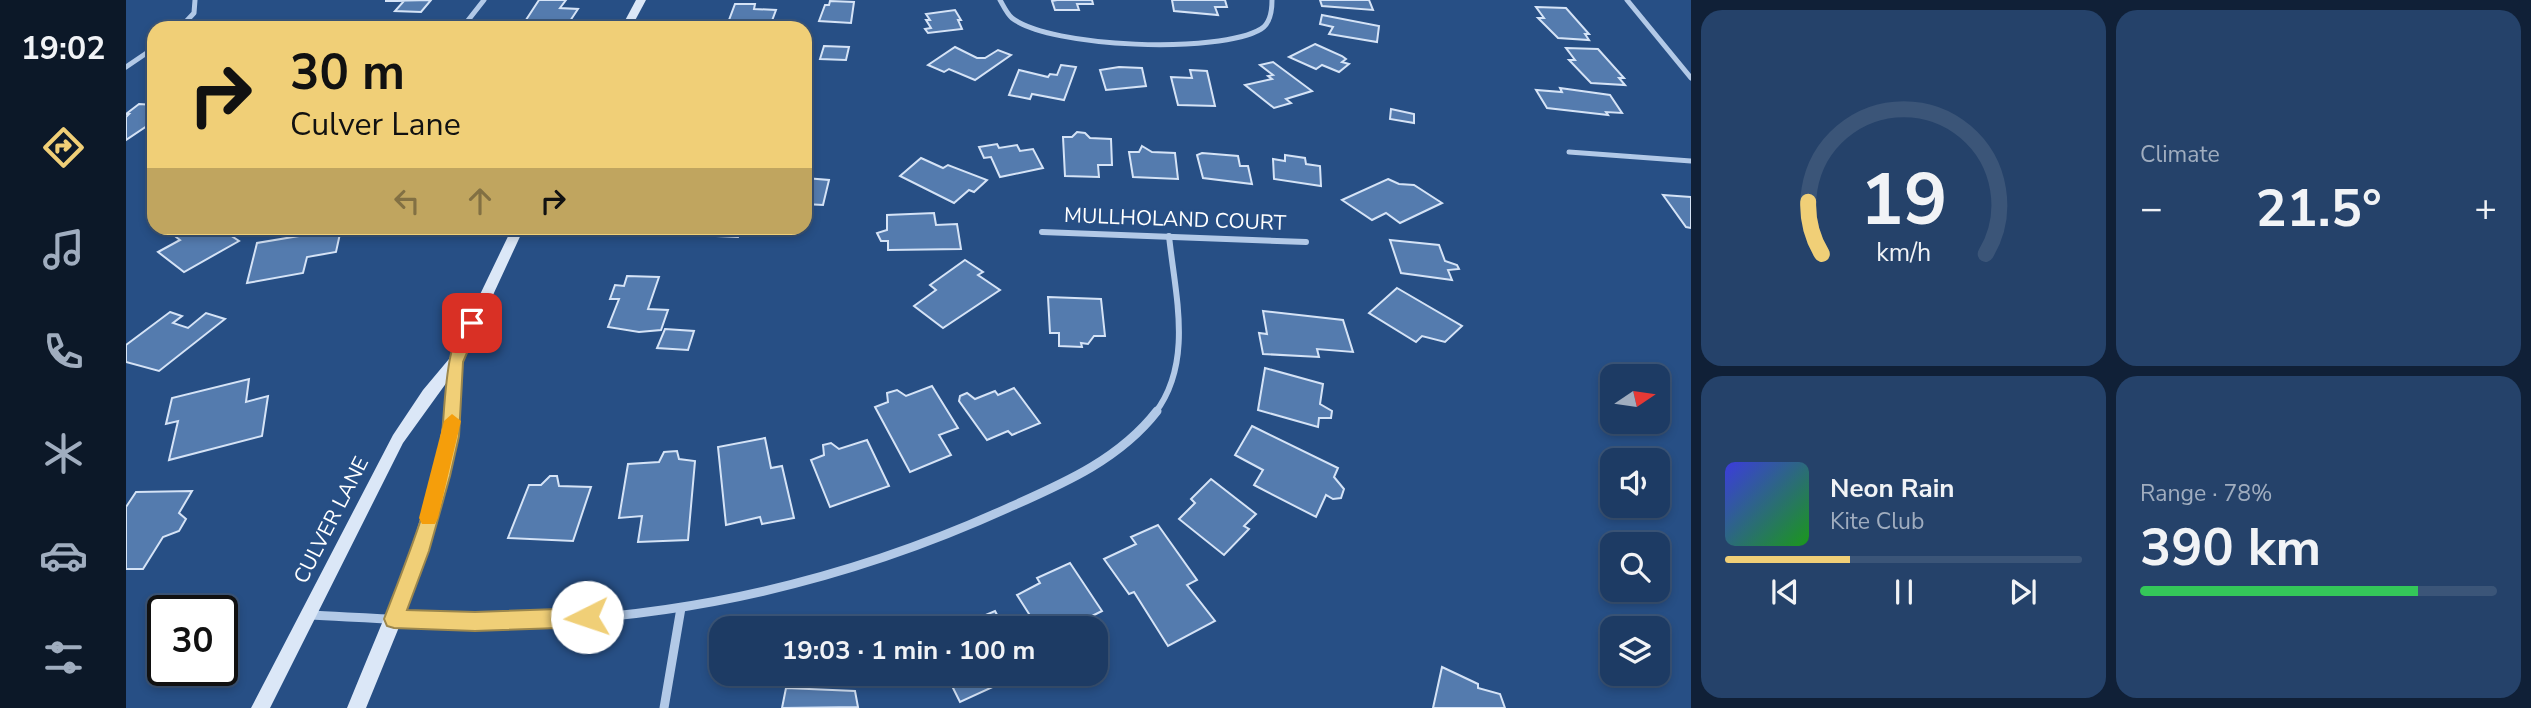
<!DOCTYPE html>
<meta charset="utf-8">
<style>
:root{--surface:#1d3b64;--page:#25426a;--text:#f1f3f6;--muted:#a0adbf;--line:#3b5578;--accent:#f0cf77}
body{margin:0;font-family:"Nunito Sans",sans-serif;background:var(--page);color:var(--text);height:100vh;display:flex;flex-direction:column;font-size:26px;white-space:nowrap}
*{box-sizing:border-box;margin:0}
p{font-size:23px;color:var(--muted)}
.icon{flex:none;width:38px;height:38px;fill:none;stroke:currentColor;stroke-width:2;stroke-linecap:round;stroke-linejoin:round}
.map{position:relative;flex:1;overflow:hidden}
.details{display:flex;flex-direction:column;gap:10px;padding:10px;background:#102037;width:840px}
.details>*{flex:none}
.hud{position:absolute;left:21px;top:21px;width:665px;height:214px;border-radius:21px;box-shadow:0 4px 10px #0003,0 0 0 2px var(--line);background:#f0cf77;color:#111;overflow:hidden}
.needle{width:46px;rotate:77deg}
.tools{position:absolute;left:1474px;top:364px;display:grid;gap:14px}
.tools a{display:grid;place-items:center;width:70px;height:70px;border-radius:14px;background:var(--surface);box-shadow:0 4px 10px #0003,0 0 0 2px var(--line);font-size:35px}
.speed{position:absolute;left:21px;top:595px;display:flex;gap:14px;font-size:35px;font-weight:700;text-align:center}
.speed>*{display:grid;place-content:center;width:91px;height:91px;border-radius:50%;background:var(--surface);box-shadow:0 4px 10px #0003,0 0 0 2px var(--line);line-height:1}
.speed .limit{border:4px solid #111;border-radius:10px;background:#fff;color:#111}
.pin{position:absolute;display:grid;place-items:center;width:60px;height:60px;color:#fff;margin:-30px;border-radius:14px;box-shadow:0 4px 10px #0006}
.me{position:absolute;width:77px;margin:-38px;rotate:266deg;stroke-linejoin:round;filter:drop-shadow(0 0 5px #0008)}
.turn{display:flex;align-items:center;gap:24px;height:147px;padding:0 28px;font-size:32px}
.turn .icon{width:91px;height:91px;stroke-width:2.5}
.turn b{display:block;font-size:49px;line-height:60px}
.lanes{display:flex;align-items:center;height:66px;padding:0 28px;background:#0003;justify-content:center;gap:35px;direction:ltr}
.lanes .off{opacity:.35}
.big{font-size:52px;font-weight:700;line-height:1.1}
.details .widget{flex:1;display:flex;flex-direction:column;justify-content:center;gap:10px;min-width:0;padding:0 24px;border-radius:21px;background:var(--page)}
.details .dial{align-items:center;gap:0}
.dial svg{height:182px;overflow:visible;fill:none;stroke:var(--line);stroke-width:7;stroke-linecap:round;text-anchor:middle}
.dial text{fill:var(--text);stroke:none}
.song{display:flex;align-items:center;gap:21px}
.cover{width:84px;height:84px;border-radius:10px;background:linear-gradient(135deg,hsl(240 70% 55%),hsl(120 70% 35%))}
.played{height:7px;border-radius:4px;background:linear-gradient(90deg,var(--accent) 35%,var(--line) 35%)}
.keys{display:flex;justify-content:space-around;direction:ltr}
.heat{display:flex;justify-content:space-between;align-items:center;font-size:38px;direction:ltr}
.charge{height:10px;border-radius:5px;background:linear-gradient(90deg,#34c759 78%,var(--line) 0)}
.details .tiles{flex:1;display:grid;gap:10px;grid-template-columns:repeat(2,1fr)}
.trip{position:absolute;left:583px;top:616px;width:399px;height:70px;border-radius:21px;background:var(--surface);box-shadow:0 4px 10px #0003,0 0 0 2px var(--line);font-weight:700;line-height:70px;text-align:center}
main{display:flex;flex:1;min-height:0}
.tab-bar{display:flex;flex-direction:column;width:126px;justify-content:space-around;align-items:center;background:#0c1828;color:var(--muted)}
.tab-bar .icon{width:49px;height:49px}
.tab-bar .on{color:var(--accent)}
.tab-bar b{font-size:32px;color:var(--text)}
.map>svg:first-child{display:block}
.building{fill:#547bae;stroke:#d5e3f6;stroke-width:2}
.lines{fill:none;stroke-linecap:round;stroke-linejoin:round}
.street-far2{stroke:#b2c9e7;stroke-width:5}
.street-far1{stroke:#b2c9e7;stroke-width:6}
.street{stroke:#b2c9e7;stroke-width:9}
.secondary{fill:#dbe7f7;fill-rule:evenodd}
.route{fill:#f0cf77;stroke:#9c874d;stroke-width:2}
.slow{fill:#f59e0b}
.labels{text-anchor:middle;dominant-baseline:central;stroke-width:5;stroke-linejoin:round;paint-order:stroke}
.street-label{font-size:21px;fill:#fff;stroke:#274f85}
</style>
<main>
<nav class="tab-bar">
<b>19:02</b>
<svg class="icon on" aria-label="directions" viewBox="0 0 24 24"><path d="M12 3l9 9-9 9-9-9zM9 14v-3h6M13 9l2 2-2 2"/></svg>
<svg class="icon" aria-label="music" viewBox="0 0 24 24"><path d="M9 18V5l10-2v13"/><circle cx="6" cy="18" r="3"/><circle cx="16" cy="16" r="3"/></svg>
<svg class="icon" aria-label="phone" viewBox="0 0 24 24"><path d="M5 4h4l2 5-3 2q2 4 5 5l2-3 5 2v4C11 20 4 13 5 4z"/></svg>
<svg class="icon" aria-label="climate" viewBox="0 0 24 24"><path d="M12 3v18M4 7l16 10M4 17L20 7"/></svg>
<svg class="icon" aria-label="car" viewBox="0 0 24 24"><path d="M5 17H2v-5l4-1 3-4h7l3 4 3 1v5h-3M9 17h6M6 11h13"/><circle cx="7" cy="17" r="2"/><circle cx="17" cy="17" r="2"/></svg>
<svg class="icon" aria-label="filters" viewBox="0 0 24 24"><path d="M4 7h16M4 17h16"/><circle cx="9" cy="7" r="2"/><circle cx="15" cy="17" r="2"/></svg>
</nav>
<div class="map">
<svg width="1565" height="708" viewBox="0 0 1565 708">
<rect width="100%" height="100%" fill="#274f85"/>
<g class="building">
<polygon points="305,0 295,12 269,11 278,1 259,1"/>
<polygon points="413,0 440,0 434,8 452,9 440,27 396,26"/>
<polygon points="931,0 966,0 967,4 951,4 953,10 929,10 926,1"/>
<polygon points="1046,0 1099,0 1101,7 1089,7 1092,15 1048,11"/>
<polygon points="1194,0 1243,0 1247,10 1196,6"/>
<polygon points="704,1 728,2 725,23 693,21 699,5 703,5"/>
<polygon points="609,4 629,4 628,9 650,10 644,26 600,28"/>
<polygon points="1410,7 1440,8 1463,34 1459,34 1463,40 1432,38 1412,18 1418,18"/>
<polygon points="829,10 835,20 832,20 836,29 802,33 799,29 805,28 800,20 804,20 800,14"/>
<polygon points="1196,15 1253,26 1251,42 1203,34 1207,27 1194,24"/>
<polygon points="244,21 288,21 282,28 237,28"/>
<polygon points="123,22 158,23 156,25 164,25 161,28 116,28"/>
<polygon points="1189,44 1216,56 1220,59 1216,62 1223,64 1213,72 1196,65 1190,69 1163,57"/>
<polygon points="698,46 723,47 720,60 694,59"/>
<polygon points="829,47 851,58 859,58 872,50 885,55 849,80 823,69 818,72 802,65"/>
<polygon points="1440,48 1472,49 1498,78 1493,78 1499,85 1465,83 1443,60 1449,60"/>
<polygon points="1147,62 1186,91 1160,99 1165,103 1148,108 1119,85 1146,79 1142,76 1147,75 1134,65"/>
<polygon points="935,65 950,67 938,100 906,94 904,99 883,95 893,70 922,77 924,74 931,75"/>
<polygon points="993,67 1016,68 1020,86 980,90 974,70"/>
<polygon points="1064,70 1081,71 1089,106 1052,105 1045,77 1066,78"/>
<polygon points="1434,88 1484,95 1496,113 1480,112 1482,115 1421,108 1410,90 1436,92"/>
<polygon points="13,104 28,105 28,126 21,126 0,140 0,117 3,114 0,114"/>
<polygon points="1265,109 1288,114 1288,123 1264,119"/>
<polygon points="951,132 959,133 964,138 985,139 986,165 972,165 973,177 939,176 937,137 946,137"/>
<polygon points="871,144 873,148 891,145 894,151 907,149 917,168 874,177 865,157 858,158 853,147"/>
<polygon points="1016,146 1026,152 1049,153 1052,179 1007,177 1003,152 1013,152"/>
<polygon points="1076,153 1112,156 1114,166 1122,166 1126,184 1077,178 1071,155"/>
<polygon points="1159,155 1179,158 1180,164 1194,166 1195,186 1148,179 1147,159 1159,161"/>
<polygon points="795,158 817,168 822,165 861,180 848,192 843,190 828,203 774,176"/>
<polygon points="679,178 703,180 697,205 679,204"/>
<polygon points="1262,179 1273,184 1288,185 1316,203 1274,223 1260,213 1246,220 1216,200"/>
<polygon points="1537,195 1565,197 1565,228 1560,227"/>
<polygon points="808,213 810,225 831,224 835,249 762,250 762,241 755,241 751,233 761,230 761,215"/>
<polygon points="45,228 100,228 98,231 113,241 58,272 32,252 54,240 41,230"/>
<polygon points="549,228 615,228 612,237 546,234"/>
<polygon points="215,229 210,252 181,257 177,273 121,283 131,243"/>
<polygon points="1264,240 1313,245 1319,261 1331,265 1333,269 1322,270 1326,280 1275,273"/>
<polygon points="839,260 857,272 852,275 874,290 817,328 788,306 810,290 804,285"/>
<polygon points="501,276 533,277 522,309 542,310 535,330 513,332 482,327 493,299 484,299 489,285 498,286"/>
<polygon points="1271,288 1336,326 1319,342 1296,336 1290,342 1243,313"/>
<polygon points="922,297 975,299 979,336 968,336 962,344 955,343 956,347 933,346 933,333 924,333"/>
<polygon points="1137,311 1217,320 1227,352 1191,349 1193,357 1137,354 1133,333 1141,334"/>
<polygon points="44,312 56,316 47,323 62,328 80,313 99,319 33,371 0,362 0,345"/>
<polygon points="539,329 568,331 562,350 531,348"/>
<polygon points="1139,368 1197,384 1194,404 1206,411 1205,418 1193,418 1192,427 1132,410"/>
<polygon points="123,379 120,402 142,396 136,436 43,460 52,421 40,424 46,398"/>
<polygon points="806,386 832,428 813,435 825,455 784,472 749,407 762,402 761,393 771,390 780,396"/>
<polygon points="888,388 914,423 886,435 882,431 861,440 833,401 834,396 841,393 849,399 869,391 872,395"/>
<polygon points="1126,426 1212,468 1208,477 1218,489 1215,498 1207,499 1200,495 1190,517 1128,485 1137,470 1109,455"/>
<polygon points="639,438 645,468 656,466 668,518 636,524 634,517 600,525 592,447"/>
<polygon points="741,440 763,486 704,507 685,460 698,455 697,445 705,443 713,449"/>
<polygon points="551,451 553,459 569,461 562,540 512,542 516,516 493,518 502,464 533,462 538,452"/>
<polygon points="424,476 431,476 433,486 465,487 447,541 382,538 403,485 415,485"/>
<polygon points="1085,479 1130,514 1118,526 1123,529 1098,555 1053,519 1069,503 1065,499"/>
<polygon points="66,491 53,513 60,519 53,531 37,537 17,569 0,569 0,507 10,492"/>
<polygon points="1032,525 1071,580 1061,585 1089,621 1042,646 1008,592 1003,594 978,559 1010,544 1005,537"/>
<polygon points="944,563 976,611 958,620 962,626 957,628 912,628 891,595 914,583 911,578"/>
<polygon points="869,611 878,628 829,628"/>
<polygon points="1316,667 1352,684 1352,688 1374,694 1379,708 1307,708"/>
<polygon points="820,674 895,674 834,702"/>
<polygon points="660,688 729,691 732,707 656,708"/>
</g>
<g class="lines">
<g class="street-far2">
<path d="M874 0C877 5 881 14 886 18 924 48 1094 54 1135 29 1145 23 1146 10 1146 0"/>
<polyline points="1501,0 1565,78"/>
<polyline points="54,28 68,13 69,0"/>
<polyline points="336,28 358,0"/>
<polyline points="0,67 28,48"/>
<polyline points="1443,152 1565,161"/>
</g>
<g class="street-far1">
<polyline points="916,232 1180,242"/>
<path d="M1029 413C1068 362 1049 294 1043 236"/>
</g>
<g class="street">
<path d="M182 615C267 619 352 625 436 620 591 611 741 572 882 508 936 484 993 460 1031 411"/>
<polyline points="538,708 555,608"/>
</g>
<g class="secondary">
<polygon points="510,0 520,0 505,28 495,28"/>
<path d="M386 228H398L336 362 334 407 328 452 318 496 291 583 240 708H221C264 602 314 498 321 382L277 443 144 708H125L267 435 297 390 323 359Z"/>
</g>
</g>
<path class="route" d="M346 318 354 323 337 362 333 436 324 476 303 551 281 610 349 612 461 608 468 610 471 617 468 624 461 627 349 631 268 628 261 626 258 619C279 564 309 491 316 434 319 410 319 326 346 318Z"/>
<polygon class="slow" points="326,414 335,421 312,518 309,524 296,524 293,518 318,421"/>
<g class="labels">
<g class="street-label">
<text transform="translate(1049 219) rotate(2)">MULLHOLAND COURT</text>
<text transform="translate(205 520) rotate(-63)">CULVER LANE</text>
</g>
</g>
</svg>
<div class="tools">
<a><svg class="needle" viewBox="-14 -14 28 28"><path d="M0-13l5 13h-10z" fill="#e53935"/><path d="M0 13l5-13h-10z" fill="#a0adbf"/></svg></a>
<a><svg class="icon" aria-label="sound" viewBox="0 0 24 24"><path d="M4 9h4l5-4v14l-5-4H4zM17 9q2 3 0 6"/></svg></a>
<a><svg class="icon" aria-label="search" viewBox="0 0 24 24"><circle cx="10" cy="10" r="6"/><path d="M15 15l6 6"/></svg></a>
<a><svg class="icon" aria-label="layers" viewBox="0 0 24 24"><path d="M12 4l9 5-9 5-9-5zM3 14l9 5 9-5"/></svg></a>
</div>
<div class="speed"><div class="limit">30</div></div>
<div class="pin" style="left:346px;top:323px;background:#d93025"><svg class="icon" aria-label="arrive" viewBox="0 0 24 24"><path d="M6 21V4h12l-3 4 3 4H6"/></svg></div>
<svg class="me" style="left:461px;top:617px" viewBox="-20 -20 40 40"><circle r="19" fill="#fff"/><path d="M0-13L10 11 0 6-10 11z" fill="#f0cf77"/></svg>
<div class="trip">19:03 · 1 min · 100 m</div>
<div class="hud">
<div class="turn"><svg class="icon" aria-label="right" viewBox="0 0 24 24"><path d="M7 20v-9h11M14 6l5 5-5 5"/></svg><div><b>30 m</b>Culver Lane</div></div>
<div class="lanes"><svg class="icon off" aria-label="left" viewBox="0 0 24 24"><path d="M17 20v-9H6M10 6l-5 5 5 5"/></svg><svg class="icon off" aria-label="ahead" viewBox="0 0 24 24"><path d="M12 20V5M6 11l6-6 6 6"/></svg><svg class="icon" aria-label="right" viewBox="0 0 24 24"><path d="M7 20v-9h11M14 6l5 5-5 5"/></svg></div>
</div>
</div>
<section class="details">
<div class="tiles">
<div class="widget dial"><svg viewBox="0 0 100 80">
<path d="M14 69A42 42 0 1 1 86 69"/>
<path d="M14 69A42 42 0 0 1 8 46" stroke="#f0cf77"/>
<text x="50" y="56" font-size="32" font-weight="700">19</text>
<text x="50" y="72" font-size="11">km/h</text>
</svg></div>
<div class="widget"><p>Climate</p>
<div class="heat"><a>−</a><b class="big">21.5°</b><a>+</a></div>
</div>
<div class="widget">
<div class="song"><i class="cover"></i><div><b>Neon Rain</b><p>Kite Club</p></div></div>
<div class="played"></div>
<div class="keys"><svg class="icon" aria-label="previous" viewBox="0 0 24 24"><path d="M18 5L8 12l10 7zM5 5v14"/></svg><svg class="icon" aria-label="pause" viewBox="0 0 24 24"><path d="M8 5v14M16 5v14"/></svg><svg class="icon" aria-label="next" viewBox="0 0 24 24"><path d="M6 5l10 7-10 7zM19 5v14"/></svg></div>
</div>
<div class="widget"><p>Range · 78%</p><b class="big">390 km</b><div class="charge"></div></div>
</div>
</section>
</main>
